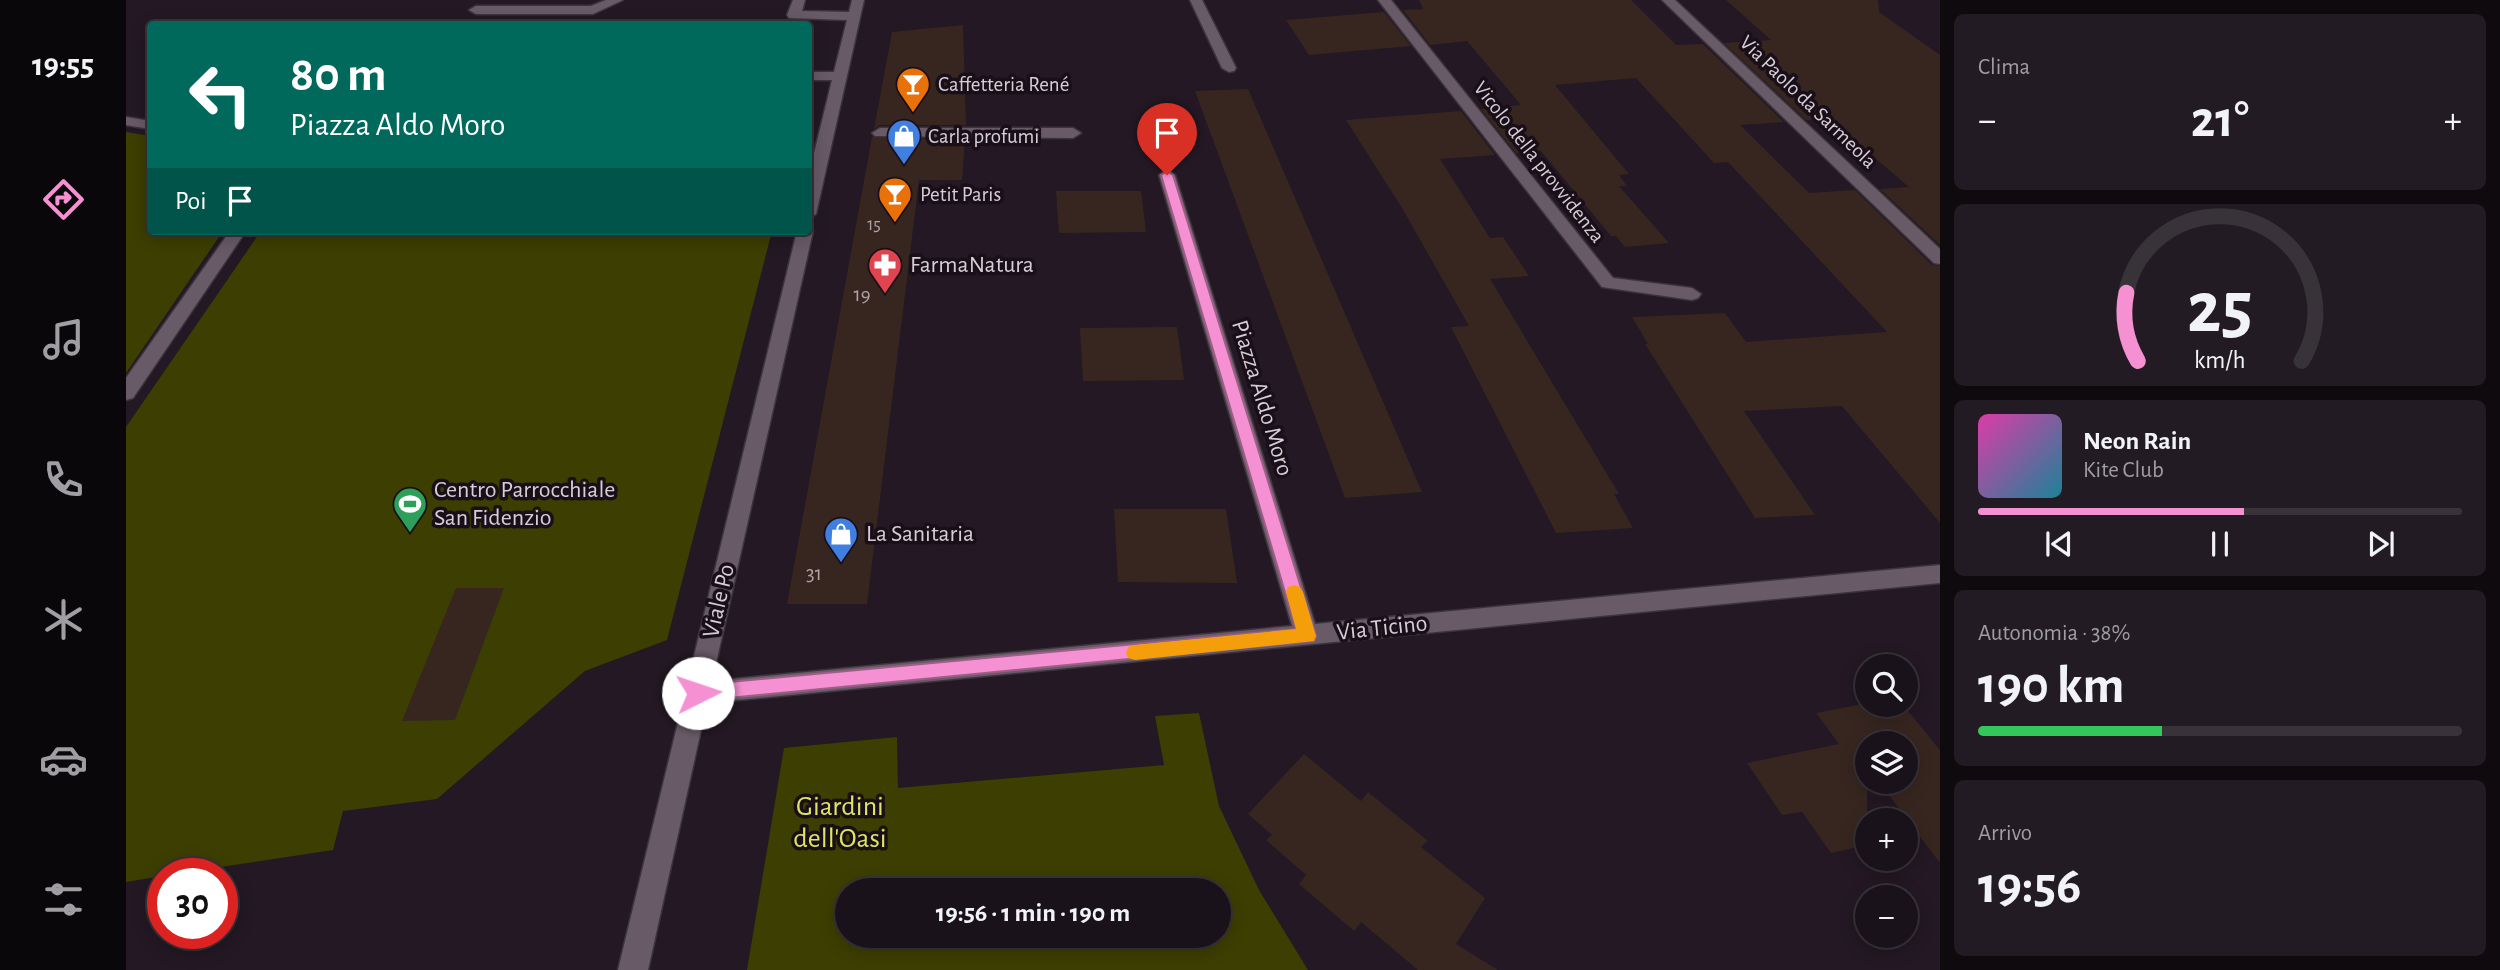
<!DOCTYPE html>
<html lang="it">
<meta charset="utf-8">
<style>
:root{--surface:#1a121a;--page:#231b23;--text:#f1f3f6;--muted:#9f9ea2;--line:#383239;--accent:#f591d2}
body{margin:0;font-family:"Alegreya Sans",sans-serif;background:var(--page);color:var(--text);height:100vh;display:flex;flex-direction:column;font-size:26px;white-space:nowrap}
*{box-sizing:border-box;margin:0}
p{font-size:23px;color:var(--muted)}
.icon{flex:none;width:38px;height:38px;fill:none;stroke:currentColor;stroke-width:2;stroke-linecap:round;stroke-linejoin:round}
.map{position:relative;flex:1;overflow:hidden}
.sheet{display:flex;flex-direction:column;gap:14px;padding:14px;background:#0e0a0e;width:560px}
.sheet>*{flex:none}
.hud{position:absolute;left:21px;top:21px;width:665px;height:214px;border-radius:7px;box-shadow:0 4px 18px #0003,0 0 0 2px var(--line);background:#00695c;color:#fff;overflow:hidden}
.tools{position:absolute;left:1729px;top:654px;display:grid;gap:14px}
.tools a{display:grid;place-items:center;width:63px;height:63px;border-radius:50%;background:var(--surface);box-shadow:0 4px 18px #0003,0 0 0 2px var(--line);font-size:35px}
.speed{position:absolute;left:21px;top:858px;display:flex;gap:14px;font-size:35px;font-weight:700;text-align:center}
.speed>*{display:grid;place-content:center;width:91px;height:91px;border-radius:50%;background:var(--surface);box-shadow:0 4px 18px #0003,0 0 0 2px var(--line);line-height:1}
.speed .limit{border:10px solid #d22;background:#fff;color:#111}
.pin{position:absolute;display:grid;place-items:center;width:60px;height:60px;color:#fff;margin:-72px -30px;border-radius:50% 50% 50% 0;rotate:-45deg;box-shadow:0 0 7px #0007}
.pin .icon{rotate:45deg}
.me{position:absolute;width:77px;margin:-38px;rotate:86deg;stroke-linejoin:round;filter:drop-shadow(0 0 5px #0008)}
.turn{display:flex;align-items:center;gap:24px;height:147px;padding:0 28px;font-size:32px}
.turn .icon{width:91px;height:91px;stroke-width:2.5}
.turn b{display:block;font-size:49px;line-height:60px}
.then{display:flex;align-items:center;height:66px;padding:0 28px;background:#0003;gap:14px;font-size:26px}
.big{font-size:52px;font-weight:700;line-height:1.1}
.sheet .tile{flex:1;display:flex;flex-direction:column;justify-content:center;gap:10px;min-width:0;padding:0 24px;border-radius:10px;background:var(--page)}
.sheet .dial{align-items:center;gap:0}
.dial svg{height:182px;overflow:visible;fill:none;stroke:var(--line);stroke-width:7;stroke-linecap:round;text-anchor:middle}
.dial text{fill:var(--text);stroke:none}
.song{display:flex;align-items:center;gap:21px}
.cover{width:84px;height:84px;border-radius:10px;background:linear-gradient(135deg,hsl(320 70% 55%),hsl(190 70% 35%))}
.played{height:7px;border-radius:4px;background:linear-gradient(90deg,var(--accent) 55%,var(--line) 55%)}
.keys{display:flex;justify-content:space-around;direction:ltr}
.heat{display:flex;justify-content:space-between;align-items:center;font-size:38px;direction:ltr}
.charge{height:10px;border-radius:5px;background:linear-gradient(90deg,#34c759 38%,var(--line) 0)}
.trip{position:absolute;left:709px;top:878px;width:396px;height:70px;border-radius:35px;background:var(--surface);box-shadow:0 4px 18px #0003,0 0 0 2px var(--line);font-weight:700;line-height:70px;text-align:center}
main{display:flex;flex:1;min-height:0}
.tab-bar{display:flex;flex-direction:column;width:126px;justify-content:space-around;align-items:center;background:#0a070a;color:var(--muted)}
.tab-bar .icon{width:49px;height:49px}
.tab-bar .active{color:var(--accent)}
.tab-bar b{font-size:32px;color:var(--text)}
.map>svg:first-child{display:block}
.green{fill:#3c3e02;fill-rule:evenodd}
.building{fill:#372620}
.lines{fill:none;stroke-linecap:round;stroke-linejoin:round}
.minor-casing{stroke:#3c343c;stroke-width:3}
.minor{fill:#685a67;fill-rule:evenodd}
.route{fill:#f591d2;stroke:#9f5e88;stroke-width:2}
.slow{fill:#f59e0b}
.labels{text-anchor:middle;dominant-baseline:central;stroke-width:7;stroke-linejoin:round;paint-order:stroke}
.far-number-label{font-size:18px;fill:#aea4a8}
.far-poi-label{font-size:21px;fill:#d6ced6;stroke:#1a0f19;text-anchor:start}
.far-street-label{font-size:21px;fill:#d6ced6;stroke:#1a0f19}
.number-label{font-size:21px;fill:#aea4a8}
.poi-label{font-size:24px;fill:#d6ced6;stroke:#1a0f19;text-anchor:start}
.street-label{font-size:24px;fill:#d6ced6;stroke:#1a0f19}
.near-park-label{font-size:28px;fill:#dee563;stroke:#1a0f19}
</style>
<main>
<nav class="tab-bar">
<b>19:55</b>
<svg class="icon active" aria-label="directions" viewBox="0 0 24 24"><path d="M12 3l9 9-9 9-9-9zM9 14v-3h6M13 9l2 2-2 2"/></svg>
<svg class="icon" aria-label="music" viewBox="0 0 24 24"><path d="M9 18V5l10-2v13"/><circle cx="6" cy="18" r="3"/><circle cx="16" cy="16" r="3"/></svg>
<svg class="icon" aria-label="phone" viewBox="0 0 24 24"><path d="M5 4h4l2 5-3 2q2 4 5 5l2-3 5 2v4C11 20 4 13 5 4z"/></svg>
<svg class="icon" aria-label="climate" viewBox="0 0 24 24"><path d="M12 3v18M4 7l16 10M4 17L20 7"/></svg>
<svg class="icon" aria-label="car" viewBox="0 0 24 24"><path d="M5 17H2v-5l4-1 3-4h7l3 4 3 1v5h-3M9 17h6M6 11h13"/><circle cx="7" cy="17" r="2"/><circle cx="17" cy="17" r="2"/></svg>
<svg class="icon" aria-label="filters" viewBox="0 0 24 24"><path d="M4 7h16M4 17h16"/><circle cx="9" cy="7" r="2"/><circle cx="15" cy="17" r="2"/></svg>
</nav>
<div class="map">
<svg width="1814" height="970" viewBox="0 0 1814 970">
<rect width="100%" height="100%" fill="#231823"/>
<g class="green">
<polygon points="0,132 24,136 24,231 97,231 0,373"/>
<polygon points="135,231 646,231 541,640 459,671 311,799 217,811 207,850 55,873 37,873 37,876 0,882 0,427"/>
<path d="M1073 713 1093 806 1133 890 1182 970H621L658 748 771 737 772 788 1038 765 1029 716ZM721 891H1092V936H721Z"/>
</g>
<g class="building">
<polygon points="1293,0 1505,0 1550,45 1577,44 1658,122 1614,125 1683,193 1729,190 1806,265 1814,266 1814,523 1716,406 1618,411 1689,515 1629,518 1519,344 1522,344 1506,317 1599,313 1620,342 1761,332 1602,162 1588,163 1510,78 1429,85 1503,174 1493,175 1501,186 1493,186 1543,243 1499,247 1490,236 1485,236 1415,151 1390,153 1355,109 1395,105 1341,41 1304,45 1277,10 1297,9"/>
<polygon points="1600,0 1752,0 1753,12 1814,55 1814,245 1754,189 1783,187 1702,118 1680,120 1598,43 1645,40"/>
<polygon points="1258,12 1285,46 1183,55 1160,20"/>
<polygon points="837,25 840,125 754,125 748,129 766,32"/>
<polygon points="1122,89 1296,492 1219,498 1069,91"/>
<polygon points="1335,111 1369,155 1314,159 1364,238 1377,237 1403,276 1364,279 1493,494 1488,494 1507,528 1430,533 1325,327 1343,326 1276,208 1220,120"/>
<polygon points="746,137 839,140 836,180 793,180 741,604 661,604"/>
<polygon points="930,191 1015,191 1020,232 933,233"/>
<polygon points="1051,327 1058,380 957,381 954,328"/>
<polygon points="988,509 1100,509 1111,583 992,582"/>
<polygon points="330,588 378,588 329,720 276,721"/>
<polygon points="1741,703 1741,705 1777,705 1814,750 1814,863 1753,782 1780,782 1780,744 1741,744 1741,845 1705,853 1676,812 1656,815 1621,763 1713,744 1690,713"/>
<polygon points="1178,754 1235,801 1242,792 1302,841 1295,847 1359,898 1330,944 1372,970 1292,970 1235,922 1228,931 1173,884 1180,875 1140,840 1146,835 1122,814"/>
</g>
<g class="lines">
<g class="minor-casing">
<g id="minor">
<polygon points="480,0 497,0 467,14 350,14 343,10 350,6 465,6"/>
<polygon points="667,0 679,0 676,11 723,12 726,0 738,0 690,214 682,219 682,178 706,80 682,80 682,72 708,72 721,20 663,18 661,15"/>
<polygon points="1064,0 1076,0 1110,68 1108,71 1103,72 1096,68"/>
<polygon points="1252,0 1265,0 1487,278 1566,288 1575,294 1572,298 1566,300 1476,287"/>
<polygon points="1536,0 1549,0 1814,249 1814,264 1808,263"/>
<polygon points="0,117 24,121 24,129 0,125"/>
<polygon points="754,128 947,128 955,133 947,138 749,136 746,133"/>
<polygon points="1041,170 1049,175 1189,624 1814,565 1814,583 581,703 522,970 492,970 671,231 682,231 682,227 687,231 586,681 1166,626 1033,175"/>
<polygon points="104,231 120,231 7,398 0,400 0,378"/>
</g>
</g>
<use href="#minor" class="minor"/>
</g>
<polygon class="route" points="1041,171 1047,175 1190,636 1188,641 572,701 565,699 563,693 565,687 572,685 1170,629 1035,175"/>
<polygon class="slow" points="1168,585 1174,587 1177,592 1190,636 1188,641 1009,660 1002,658 1000,653 1002,647 1009,645 1170,629 1160,592 1162,587"/>
<defs>
<g id="bar-pin" transform="scale(1.75)"><path d="M0 17L-7.5 6A9.5 9.5 0 1 1 7.5 6Z" fill="#e8710a" stroke="#1a0f19"/><path d="M-6-5H6L.8 .8V4.5H3.5V6h-7V4.5H-.8V.8Z" fill="#fff"/></g>
<g id="shop-pin" transform="scale(1.75)"><path d="M0 17L-7.5 6A9.5 9.5 0 1 1 7.5 6Z" fill="#3f7fe0" stroke="#1a0f19"/><path d="M-5-2.5h2.3a2.7 3.5 0 0 1 5.4 0H5L5.5 6h-11ZM-1.5-2.5h3a1.5 2.3 0 0 0-3 0Z" fill="#fff"/></g>
<g id="pharmacy-pin" transform="scale(1.75)"><path d="M0 17L-7.5 6A9.5 9.5 0 1 1 7.5 6Z" fill="#e0444e" stroke="#1a0f19"/><path d="M-2-6h4v4h4v4h-4v4h-4v-4h-4v-4h4Z" fill="#fff"/></g>
<g id="stadium-pin" transform="scale(1.75)"><path d="M0 17L-7.5 6A9.5 9.5 0 1 1 7.5 6Z" fill="#2e9e5b" stroke="#1a0f19"/><path d="M0-5a6.5 5 0 1 0 0 10a6.5 5 0 1 0 0-10ZM-3.5-1.8h7v3.6h-7Z" fill="#fff"/></g>
</defs>
<g fill-rule="evenodd">
<use href="#bar-pin" x="787" y="84"/>
<use href="#shop-pin" x="778" y="136"/>
<use href="#bar-pin" x="769" y="194"/>
<use href="#pharmacy-pin" x="759" y="265"/>
<use href="#stadium-pin" x="284" y="504"/>
<use href="#shop-pin" x="715" y="534"/>
</g>
<g class="labels">
<g class="far-number-label">
<text x="748" y="225">15</text>
</g>
<g class="far-poi-label">
<text x="812" y="84">Caffetteria René</text>
<text x="802" y="136">Carla profumi</text>
<text x="794" y="194">Petit Paris</text>
</g>
<g class="far-street-label">
<text transform="translate(1682 102) rotate(44)">Via Paolo da Sarmeola</text>
<text transform="translate(1413 162) rotate(52)">Vicolo della provvidenza</text>
</g>
<g class="number-label">
<text x="736" y="294">19</text>
<text x="688" y="573">31</text>
</g>
<g class="poi-label">
<text x="784" y="265">FarmaNatura</text>
<text x="308" y="490">Centro Parrocchiale<tspan x="308" dy="28">San Fidenzio</tspan></text>
<text x="740" y="534">La Sanitaria</text>
</g>
<g class="street-label">
<text transform="translate(1136 398) rotate(73)">Piazza Aldo Moro</text>
<text transform="translate(593 601) rotate(-77)">Viale Po</text>
<text transform="translate(1256 628) rotate(-6)">Via Ticino</text>
</g>
<g class="near-park-label">
<text x="714" y="807">Giardini<tspan x="714" dy="32">dell'Oasi</tspan></text>
</g>
</g>
</svg>
<div class="tools">
<a><svg class="icon" aria-label="search" viewBox="0 0 24 24"><circle cx="10" cy="10" r="6"/><path d="M15 15l6 6"/></svg></a>
<a><svg class="icon" aria-label="layers" viewBox="0 0 24 24"><path d="M12 4l9 5-9 5-9-5zM3 14l9 5 9-5"/></svg></a>
<a>+</a>
<a>−</a>
</div>
<div class="speed"><div class="limit">30</div></div>
<div class="pin" style="left:1041px;top:175px;background:#d93025"><svg class="icon" aria-label="arrive" viewBox="0 0 24 24"><path d="M6 21V4h12l-3 4 3 4H6"/></svg></div>
<svg class="me" style="left:572px;top:693px" viewBox="-20 -20 40 40"><circle r="19" fill="#fff"/><path d="M0-13L10 11 0 6-10 11z" fill="#f591d2"/></svg>
<div class="trip">19:56 · 1 min · 190 m</div>
<div class="hud">
<div class="turn"><svg class="icon" aria-label="left" viewBox="0 0 24 24"><path d="M17 20v-9H6M10 6l-5 5 5 5"/></svg><div><b>80 m</b>Piazza Aldo Moro</div></div>
<div class="then">Poi<svg class="icon" aria-label="arrive" viewBox="0 0 24 24"><path d="M6 21V4h12l-3 4 3 4H6"/></svg></div>
</div>
</div>
<section class="sheet">
<div class="tile"><p>Clima</p>
<div class="heat"><a>−</a><b class="big">21°</b><a>+</a></div>
</div>
<div class="tile dial"><svg viewBox="0 0 100 80">
<path d="M14 69A42 42 0 1 1 86 69"/>
<path d="M14 69A42 42 0 0 1 9 39" stroke="#f591d2"/>
<text x="50" y="56" font-size="32" font-weight="700">25</text>
<text x="50" y="72" font-size="11">km/h</text>
</svg></div>
<div class="tile">
<div class="song"><i class="cover"></i><div><b>Neon Rain</b><p>Kite Club</p></div></div>
<div class="played"></div>
<div class="keys"><svg class="icon" aria-label="previous" viewBox="0 0 24 24"><path d="M18 5L8 12l10 7zM5 5v14"/></svg><svg class="icon" aria-label="pause" viewBox="0 0 24 24"><path d="M8 5v14M16 5v14"/></svg><svg class="icon" aria-label="next" viewBox="0 0 24 24"><path d="M6 5l10 7-10 7zM19 5v14"/></svg></div>
</div>
<div class="tile"><p>Autonomia · 38%</p><b class="big">190 km</b><div class="charge"></div></div>
<div class="tile"><p>Arrivo</p><b class="big">19:56</b></div>
</section>
</main>
